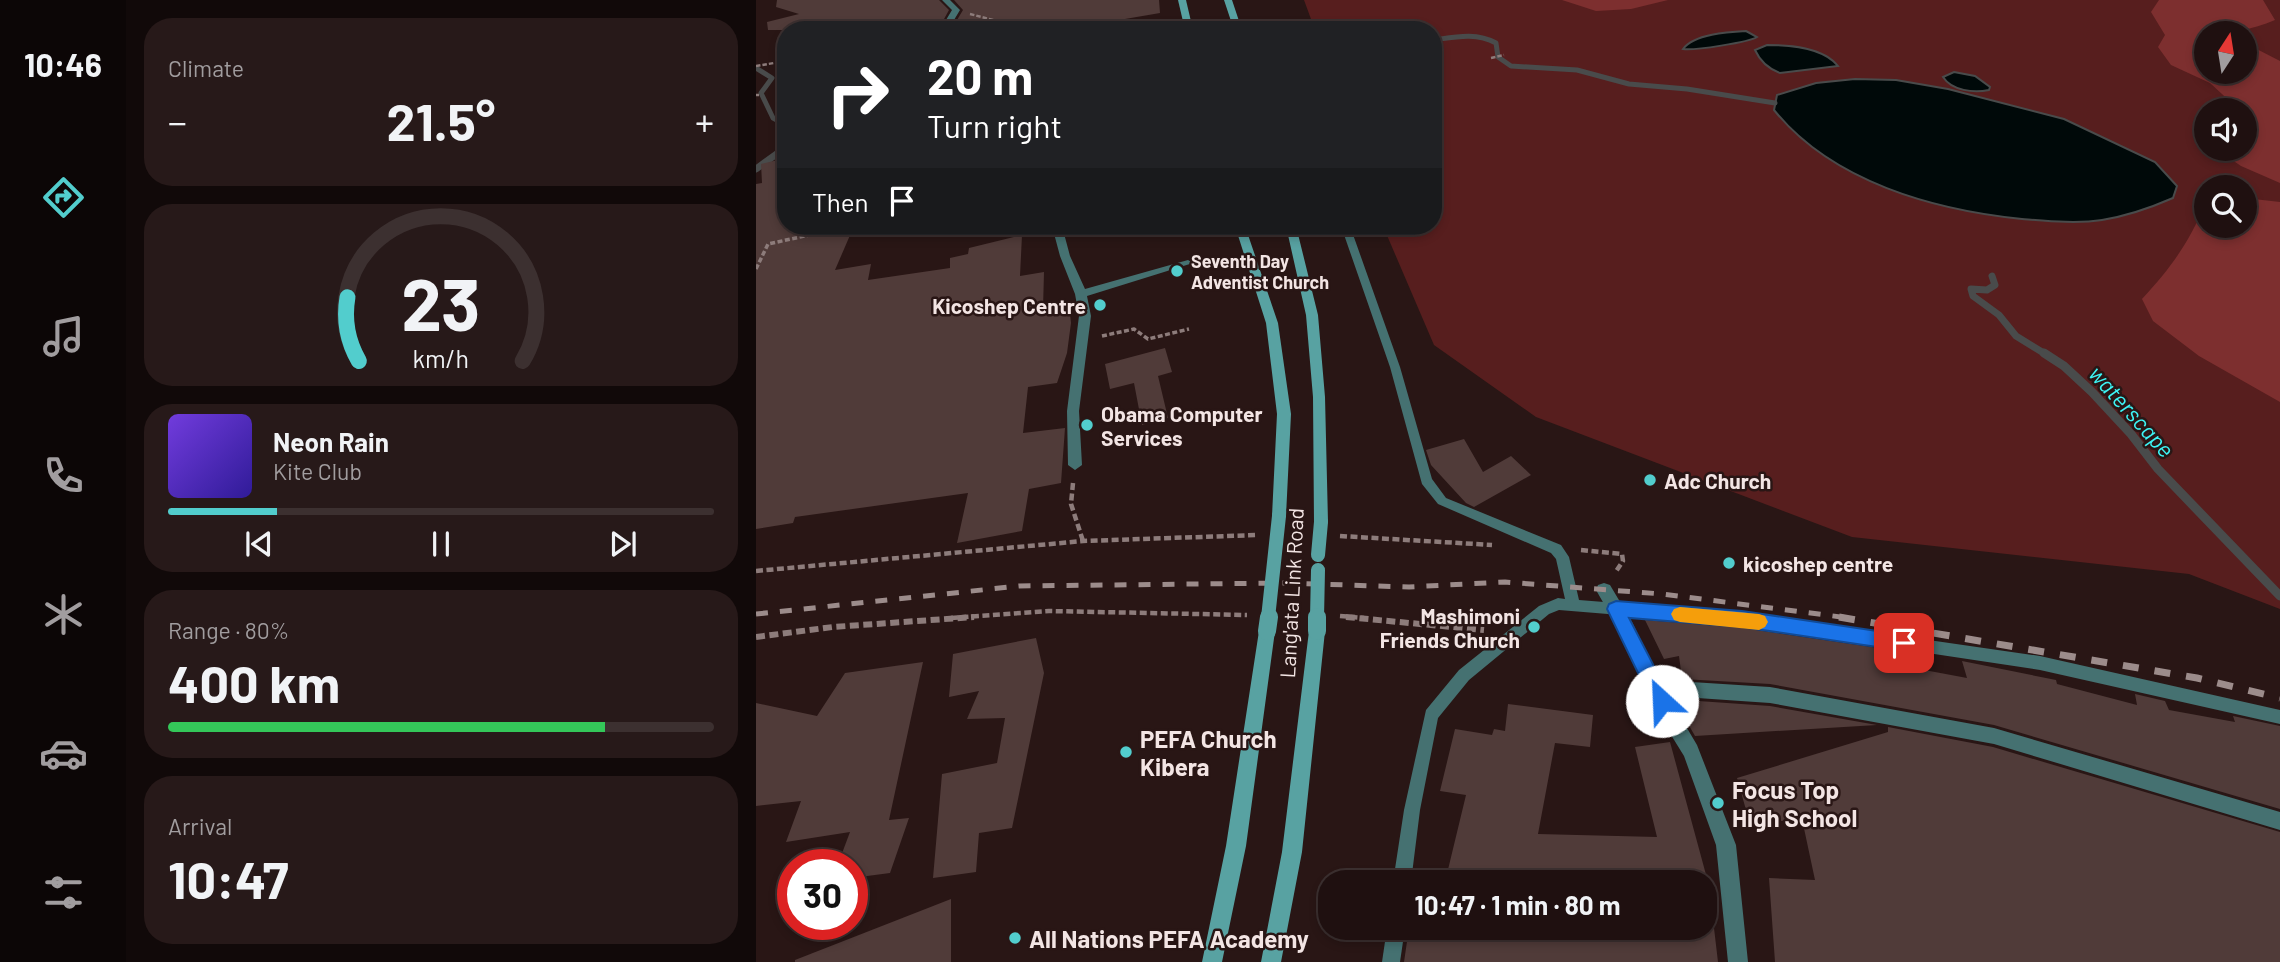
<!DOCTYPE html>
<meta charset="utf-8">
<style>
:root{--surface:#1f1010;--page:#271919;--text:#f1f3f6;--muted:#a19d9f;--line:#3c3030;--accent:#52cdcd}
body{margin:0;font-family:Barlow,sans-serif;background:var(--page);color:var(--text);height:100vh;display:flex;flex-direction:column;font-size:26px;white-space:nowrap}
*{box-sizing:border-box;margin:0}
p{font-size:23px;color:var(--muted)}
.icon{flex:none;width:38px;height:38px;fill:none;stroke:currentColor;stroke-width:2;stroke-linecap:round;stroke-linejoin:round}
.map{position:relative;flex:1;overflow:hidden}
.details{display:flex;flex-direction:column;gap:18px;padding:18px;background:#110909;width:630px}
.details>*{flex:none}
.guide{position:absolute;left:21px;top:21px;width:665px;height:214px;border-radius:28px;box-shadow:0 4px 10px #0003,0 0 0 2px var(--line);background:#202124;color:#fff;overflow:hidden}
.needle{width:46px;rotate:12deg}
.controls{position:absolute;left:1438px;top:21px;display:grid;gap:14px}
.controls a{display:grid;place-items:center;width:63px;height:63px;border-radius:50%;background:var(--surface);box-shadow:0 4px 10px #0003,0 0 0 2px var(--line);font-size:35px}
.speed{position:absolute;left:21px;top:849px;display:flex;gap:14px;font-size:35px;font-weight:700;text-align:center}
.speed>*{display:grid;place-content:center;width:91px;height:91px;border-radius:50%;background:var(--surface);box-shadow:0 4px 10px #0003,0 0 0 2px var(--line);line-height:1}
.speed .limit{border:10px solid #d22;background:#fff;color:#111}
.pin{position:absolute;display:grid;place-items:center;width:60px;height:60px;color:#fff;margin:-30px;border-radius:14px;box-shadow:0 4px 10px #0006}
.me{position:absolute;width:77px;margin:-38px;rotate:335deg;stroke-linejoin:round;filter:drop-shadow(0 0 5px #0008)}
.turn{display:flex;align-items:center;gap:24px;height:147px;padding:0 35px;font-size:32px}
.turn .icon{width:91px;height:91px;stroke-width:2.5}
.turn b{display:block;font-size:49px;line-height:60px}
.then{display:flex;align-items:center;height:66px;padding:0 35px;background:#0003;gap:14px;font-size:26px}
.big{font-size:52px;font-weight:700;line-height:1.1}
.details .card{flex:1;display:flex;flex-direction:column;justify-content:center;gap:10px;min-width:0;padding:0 24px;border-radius:28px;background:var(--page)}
.details .dial{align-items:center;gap:0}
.dial svg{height:182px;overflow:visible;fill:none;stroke:var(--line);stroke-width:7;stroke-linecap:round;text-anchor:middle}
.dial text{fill:var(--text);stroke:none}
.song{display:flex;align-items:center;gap:21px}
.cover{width:84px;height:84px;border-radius:10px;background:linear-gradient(135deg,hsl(260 70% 55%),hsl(250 70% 35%))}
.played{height:7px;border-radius:4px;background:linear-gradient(90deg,var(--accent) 20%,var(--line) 20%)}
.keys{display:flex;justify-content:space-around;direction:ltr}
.heat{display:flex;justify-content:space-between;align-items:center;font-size:38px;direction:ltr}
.charge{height:10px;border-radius:5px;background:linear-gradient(90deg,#34c759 80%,var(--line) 0)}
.trip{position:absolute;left:562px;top:870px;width:399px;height:70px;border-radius:28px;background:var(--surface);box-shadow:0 4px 10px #0003,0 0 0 2px var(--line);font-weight:700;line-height:70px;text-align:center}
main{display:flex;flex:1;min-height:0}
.tab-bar{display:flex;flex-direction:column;width:126px;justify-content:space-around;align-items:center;background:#0c0606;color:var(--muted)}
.tab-bar .icon{width:49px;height:49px}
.tab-bar .active{color:var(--accent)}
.tab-bar b{font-size:32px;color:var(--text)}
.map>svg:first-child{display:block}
.green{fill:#571e1e;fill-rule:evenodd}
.forest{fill:#7d2f2f}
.water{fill:#000909;stroke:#494b4b;stroke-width:2}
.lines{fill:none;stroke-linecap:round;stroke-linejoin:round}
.stream-far2{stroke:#494b4b;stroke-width:5}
.stream-far1{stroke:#494b4b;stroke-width:7}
.stream{stroke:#494b4b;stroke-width:9}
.building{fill:#503b39}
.path-far3{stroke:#8d7c7b;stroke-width:2.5;stroke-dasharray:4.5 2;stroke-linecap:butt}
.path-far2{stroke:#8d7c7b;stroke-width:3.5;stroke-dasharray:5 2.5;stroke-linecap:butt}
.path-far1{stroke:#8d7c7b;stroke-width:4.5;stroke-dasharray:7 3.5;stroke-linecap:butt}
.path{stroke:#8d7c7b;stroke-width:6;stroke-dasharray:9 4.5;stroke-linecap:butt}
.service{fill:#457171;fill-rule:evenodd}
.minor{fill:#457171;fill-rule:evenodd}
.secondary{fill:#58a2a2;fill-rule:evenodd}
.rail-far1{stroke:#9c8c8b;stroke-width:5;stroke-dasharray:12 12;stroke-linecap:butt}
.rail{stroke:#9c8c8b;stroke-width:7;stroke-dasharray:16 16;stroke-linecap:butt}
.secondary-bridge-far1{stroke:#58a2a2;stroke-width:14}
.secondary-bridge{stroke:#58a2a2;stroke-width:18}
.route{fill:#1a73e8;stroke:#114b97;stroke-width:2}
.slow{fill:#f59e0b}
.poi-dot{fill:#52cdcd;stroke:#291615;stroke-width:2.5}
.labels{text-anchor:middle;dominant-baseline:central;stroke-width:5;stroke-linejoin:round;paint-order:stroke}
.far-poi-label{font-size:18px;font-weight:bold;fill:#f3e5e4;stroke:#291615;text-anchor:start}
.poi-label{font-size:21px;font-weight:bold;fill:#f3e5e4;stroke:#291615;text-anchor:start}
.street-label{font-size:21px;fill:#f3e5e4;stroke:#291615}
.water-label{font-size:23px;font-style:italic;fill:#3df4f5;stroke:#291615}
.near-poi-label{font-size:24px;font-weight:bold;fill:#f3e5e4;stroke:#291615;text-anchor:start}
</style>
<main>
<nav class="tab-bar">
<b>10:46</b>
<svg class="icon active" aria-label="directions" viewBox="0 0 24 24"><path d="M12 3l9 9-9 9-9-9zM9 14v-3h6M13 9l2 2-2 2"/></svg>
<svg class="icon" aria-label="music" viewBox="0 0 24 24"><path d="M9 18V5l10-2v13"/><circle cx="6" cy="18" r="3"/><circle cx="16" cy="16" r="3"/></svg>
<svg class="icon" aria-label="phone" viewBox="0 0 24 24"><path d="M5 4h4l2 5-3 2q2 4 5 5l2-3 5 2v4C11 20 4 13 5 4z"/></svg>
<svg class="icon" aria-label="climate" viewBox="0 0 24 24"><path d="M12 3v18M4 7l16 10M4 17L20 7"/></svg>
<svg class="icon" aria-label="car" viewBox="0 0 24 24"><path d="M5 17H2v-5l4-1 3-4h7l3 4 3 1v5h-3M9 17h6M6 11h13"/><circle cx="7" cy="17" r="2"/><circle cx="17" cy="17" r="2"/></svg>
<svg class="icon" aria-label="filters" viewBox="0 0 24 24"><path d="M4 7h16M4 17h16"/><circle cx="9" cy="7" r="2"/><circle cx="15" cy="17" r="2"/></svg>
</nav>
<section class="details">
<div class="card"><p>Climate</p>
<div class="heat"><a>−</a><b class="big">21.5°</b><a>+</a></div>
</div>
<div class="card dial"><svg viewBox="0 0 100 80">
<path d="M14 69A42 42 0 1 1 86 69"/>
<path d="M14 69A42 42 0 0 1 9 41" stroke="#52cdcd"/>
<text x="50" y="56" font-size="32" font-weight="700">23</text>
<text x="50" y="72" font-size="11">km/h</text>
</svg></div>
<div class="card">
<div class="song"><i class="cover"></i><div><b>Neon Rain</b><p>Kite Club</p></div></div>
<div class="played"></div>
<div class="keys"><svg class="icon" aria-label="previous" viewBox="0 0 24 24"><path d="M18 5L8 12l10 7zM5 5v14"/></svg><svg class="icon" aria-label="pause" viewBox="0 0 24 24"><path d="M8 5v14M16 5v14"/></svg><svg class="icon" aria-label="next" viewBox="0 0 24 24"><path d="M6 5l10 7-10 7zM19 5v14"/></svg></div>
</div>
<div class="card"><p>Range · 80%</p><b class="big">400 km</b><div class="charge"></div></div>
<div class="card"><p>Arrival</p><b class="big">10:47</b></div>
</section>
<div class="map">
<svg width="1524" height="962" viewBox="0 0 1524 962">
<rect width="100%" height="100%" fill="#291615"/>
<path class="green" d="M548 0H1524V609L1433 574 1096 537 780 417 678 345 627 226H677V30H559ZM1451 33H1489V72H1451ZM1451 110H1489V149H1451ZM1451 187H1489V226H1451Z"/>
<g class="forest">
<polygon points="806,0 912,0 875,9 840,11"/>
<path d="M1403 0H1507L1519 20C1495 30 1476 33 1451 33V72H1489V43L1524 61V183L1485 166 1460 149H1489V110H1474L1478 105 1454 83 1415 65 1402 47 1409 35 1395 12Z"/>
<path d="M1489 198 1524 202V402L1443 356 1397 321 1386 299C1414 269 1432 244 1449 205H1451V226H1489Z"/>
</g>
<g class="water">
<path d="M990 31 1001 37C994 42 937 51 927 49 938 34 972 32 990 31Z"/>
<path d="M1011 45C1034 45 1067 47 1082 66L1024 73C1013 69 1004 61 999 50Z"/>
<path d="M1198 72 1219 76 1234 87 1233 90C1218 93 1196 91 1187 77Z"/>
<path d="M1099 79 1140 80 1192 89 1308 119 1399 162 1421 186 1417 198C1394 208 1371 216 1346 220 1321 224 1291 221 1266 219 1178 210 1076 182 1018 110L1021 95 1060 83Z"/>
</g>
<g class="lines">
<g class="stream-far2">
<path d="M677 40C699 37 720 32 740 43L742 57 755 66 821 70 873 84 931 89 1019 103"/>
<polyline points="0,68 16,78 5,93 17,118 30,125"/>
<polyline points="20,154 30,147"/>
</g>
<g class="stream-far1">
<polyline points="0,169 22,153"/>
<polyline points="1236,276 1239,285 1231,290 1215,289 1217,296 1243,315 1260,336 1291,355"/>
</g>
<polyline class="stream" points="1288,353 1308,366 1336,392 1375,434 1402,469 1524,596"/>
</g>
<g class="building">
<polygon points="21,0 183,0 193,10 182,30 12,30 11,22 43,14 20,7"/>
<polygon points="198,0 403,0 404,13 369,19 379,30 347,30 344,26 324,30 195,30 207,10"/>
<polygon points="30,158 30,226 98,226 79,270 115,264 112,280 194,268 194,258 212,254 213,248 266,235 264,276 288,272 287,309 313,303 315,323 311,353 301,383 272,387 267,433 309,428 305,483 273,489 266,531 201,543 212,493 39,517 37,523 0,529 0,184 6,183 5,164"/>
<polygon points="409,348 416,372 402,376 412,418 386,425 378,383 354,389 349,364"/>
<polygon points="708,439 727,472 755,456 775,475 718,507 710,503 675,465 670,450"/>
<polygon points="889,620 986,628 1129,649 1131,663 1211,678 1206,661 1300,680 1301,684 1381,705 1379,694 1409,701 1413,710 1479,722 1477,716 1524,726 1524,809 1238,725 1014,684 926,679 923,656 908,659"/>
<polygon points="280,638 288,673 256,828 223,833 220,872 177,878 186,774 241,763 249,718 211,719 223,691 193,697 197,654"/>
<polygon points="167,662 133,820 153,818 134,873 96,878 96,864 82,864 94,832 30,842 45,801 0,806 0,703 61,716 89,673"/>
<polygon points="928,700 1014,706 1121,725 939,736 931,722"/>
<polygon points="752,704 837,715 834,747 799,743 782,834 901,837 879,747 914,742 952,882 689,882 710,795 684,791 699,729 736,735 738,729 749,731"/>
<polygon points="1132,727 1237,747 1524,832 1524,962 1019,962 1013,878 1059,880 1046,819 994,824 981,778 1132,732"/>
<polygon points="195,899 195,962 39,962 39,960"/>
<polygon points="653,928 774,928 774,930 909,941 908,928 958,928 962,962 648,962"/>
</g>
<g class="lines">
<g class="path-far3">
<polyline points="214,14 237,20 245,30"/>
<polyline points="735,58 748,55"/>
<polyline points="0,66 30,61"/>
<polyline points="0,95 3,95"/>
</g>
<g class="path-far2">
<polyline points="0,269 12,244 58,234 58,226"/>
<polyline points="346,336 378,329 392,339 433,329"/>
</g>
<g class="path-far1">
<polyline points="317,483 315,504 327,541"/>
<polyline points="584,536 736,545"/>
<polyline points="825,550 866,554 867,561 859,573"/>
<polyline points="0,571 327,541 502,535"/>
<polyline points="584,616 608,618"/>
<polyline points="195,618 293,611 491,615"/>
</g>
<g class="path">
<polyline points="590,617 728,630"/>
<polyline points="0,637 77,627 218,617"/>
</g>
<g class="service">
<polygon points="585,226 594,226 644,367 676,479 690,498 805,545 813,557 823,600 986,613 1284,656 1524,710 1524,724 1284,670 986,625 803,610 793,614 713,680 682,718 664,810 655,882 637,882 648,810 670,710 703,670 783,606 802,598 809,599 800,559 795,553 682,504 666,484 634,367"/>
<polygon points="631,928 649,928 644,962 626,962"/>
</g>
<g class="minor">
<polygon points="186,0 194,0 204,10 192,30 184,30 196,10"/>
<polygon points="296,226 306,226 314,256 329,289 432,260 437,263 331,296 335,316 323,411 326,465 319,470 312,465 311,411 323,316 319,294 304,256"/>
<polygon points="848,583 854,585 876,622 904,680 1014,687 1238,728 1524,812 1524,830 1238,744 1014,703 912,696 941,745 980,845 992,962 972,962 960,845 928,756 907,722 864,632 840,590 842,585"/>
</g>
<g class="secondary">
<polygon points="422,0 430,0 437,30 429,30"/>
<polygon points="468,0 476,0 486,30 478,30"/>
<polygon points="479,226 489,226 522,323 535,414 530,516 528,520 518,520 516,516 521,414 510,323"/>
<polygon points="530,226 540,226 562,315 569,397 572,522 570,526 560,526 558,522 557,397 550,315"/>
<polygon points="511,624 517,626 519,631 490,846 466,962 446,962 470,846 503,631 505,626"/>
<polygon points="561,624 567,626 569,631 546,852 525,962 505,962 526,852 553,631 555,626"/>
</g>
<polyline class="rail-far1" points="0,614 263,586 529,583 653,587 749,582 906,594 1093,618"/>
<polyline class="rail" points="1083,617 1441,678 1524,698"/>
<g class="secondary-bridge-far1">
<polyline points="562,555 565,522"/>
<polyline points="512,618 523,516"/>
<polyline points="561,618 562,570"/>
</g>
<g class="secondary-bridge">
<polyline points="511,631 513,617"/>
<polyline points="561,631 561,617"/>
</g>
</g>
<polygon class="route" points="860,601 986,611 1148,635 1155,638 1157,643 1155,649 1148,651 986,627 873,618 916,701 913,708 906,710 899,708 851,609 853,604"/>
<polygon class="slow" points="924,607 1003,614 1009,616 1012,622 1009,627 1003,630 924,622 918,620 915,614 918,609"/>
<g class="poi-dot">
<circle cx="421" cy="271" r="7"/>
<circle cx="344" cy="305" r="7"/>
<circle cx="331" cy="425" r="7"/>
<circle cx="894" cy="480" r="7"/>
<circle cx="973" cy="563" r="7"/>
<circle cx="778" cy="627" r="7"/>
<circle cx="370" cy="752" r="7"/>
<circle cx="962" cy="803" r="7"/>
<circle cx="259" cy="938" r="7"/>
</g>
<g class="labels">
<g class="far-poi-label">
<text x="435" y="261">Seventh Day<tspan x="435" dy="21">Adventist Church</tspan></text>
</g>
<g class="poi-label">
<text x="330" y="305" text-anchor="end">Kicoshep Centre</text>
<text x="345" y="413">Obama Computer<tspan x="345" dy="24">Services</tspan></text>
<text x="908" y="480">Adc Church</text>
<text x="987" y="563">kicoshep centre</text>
<text x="764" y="615" text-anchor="end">Mashimoni<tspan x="764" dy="24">Friends Church</tspan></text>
</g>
<g class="street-label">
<text transform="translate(535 593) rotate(-87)">Lang'ata Link Road</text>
</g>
<g class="water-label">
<text transform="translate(1376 411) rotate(48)">waterscape</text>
</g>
<g class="near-poi-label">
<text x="384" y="738">PEFA Church<tspan x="384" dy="28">Kibera</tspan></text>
<text x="976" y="789">Focus Top<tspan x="976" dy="28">High School</tspan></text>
<text x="273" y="938">All Nations PEFA Academy</text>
</g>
</g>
</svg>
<div class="controls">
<a><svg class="needle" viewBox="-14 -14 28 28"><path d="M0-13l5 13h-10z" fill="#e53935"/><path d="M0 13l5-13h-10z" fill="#a19d9f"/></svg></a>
<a><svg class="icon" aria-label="sound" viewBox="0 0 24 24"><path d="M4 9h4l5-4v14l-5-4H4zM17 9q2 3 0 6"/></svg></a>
<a><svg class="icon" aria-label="search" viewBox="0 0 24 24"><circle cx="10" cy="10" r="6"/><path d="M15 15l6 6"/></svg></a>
</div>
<div class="speed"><div class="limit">30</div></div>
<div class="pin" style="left:1148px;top:643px;background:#d93025"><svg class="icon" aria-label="arrive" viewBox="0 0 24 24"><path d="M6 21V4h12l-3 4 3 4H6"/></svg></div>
<svg class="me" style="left:906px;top:701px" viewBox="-20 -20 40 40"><circle r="19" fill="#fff"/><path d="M0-13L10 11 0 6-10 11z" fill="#1a73e8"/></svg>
<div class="trip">10:47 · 1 min · 80 m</div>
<div class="guide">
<div class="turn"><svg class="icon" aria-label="right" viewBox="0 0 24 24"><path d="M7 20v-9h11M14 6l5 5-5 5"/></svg><div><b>20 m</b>Turn right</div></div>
<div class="then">Then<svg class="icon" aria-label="arrive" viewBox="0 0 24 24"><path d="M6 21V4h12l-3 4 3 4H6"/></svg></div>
</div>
</div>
</main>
